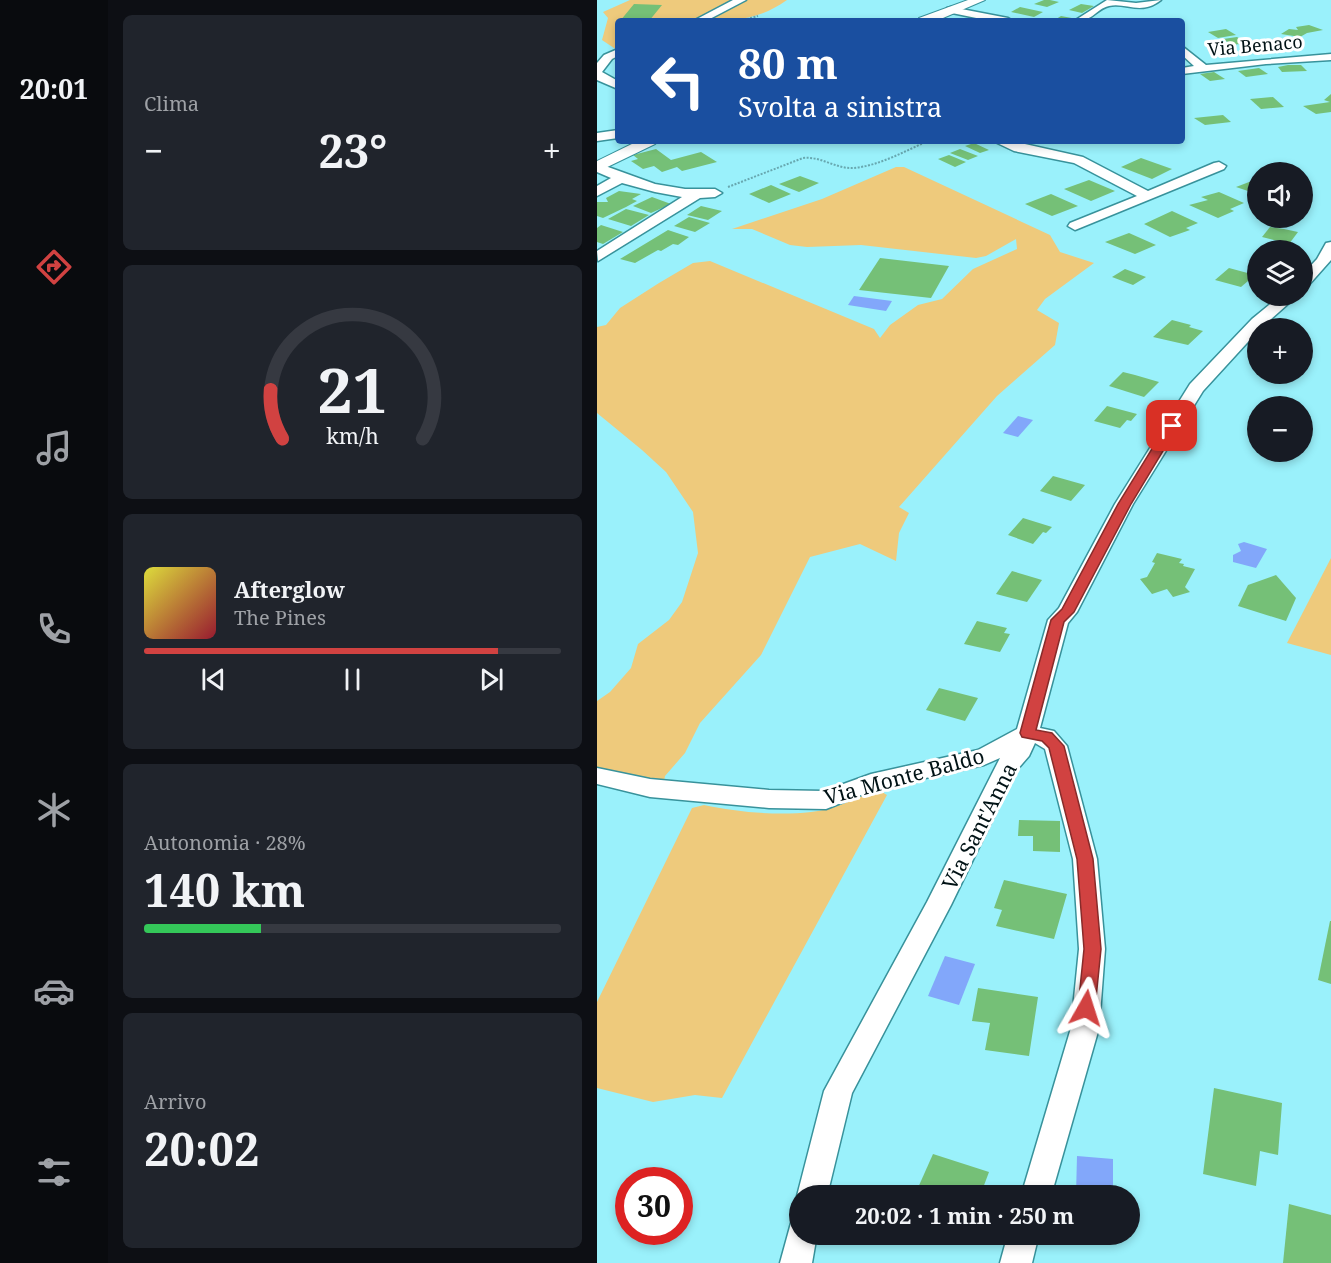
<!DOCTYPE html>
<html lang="it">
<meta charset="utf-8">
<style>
:root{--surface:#171b24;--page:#20242c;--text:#f1f3f6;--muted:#9ea1a6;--line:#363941;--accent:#d14241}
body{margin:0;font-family:"Noto Serif",serif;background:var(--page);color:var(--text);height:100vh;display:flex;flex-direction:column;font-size:22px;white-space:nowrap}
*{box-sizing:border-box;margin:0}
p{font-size:20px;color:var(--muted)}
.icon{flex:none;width:33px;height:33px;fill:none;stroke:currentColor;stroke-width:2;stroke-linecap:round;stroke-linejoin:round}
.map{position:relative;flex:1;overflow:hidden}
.panel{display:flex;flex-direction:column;gap:15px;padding:15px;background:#0d0f14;width:489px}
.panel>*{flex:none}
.top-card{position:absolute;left:18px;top:18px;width:570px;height:126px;border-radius:6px;box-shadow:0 3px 9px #0003;background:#1a4fa0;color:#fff;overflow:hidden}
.tools{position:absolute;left:650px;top:162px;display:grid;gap:12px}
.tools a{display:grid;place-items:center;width:66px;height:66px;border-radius:50%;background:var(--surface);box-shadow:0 3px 9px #0003;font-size:30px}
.speed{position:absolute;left:18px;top:1167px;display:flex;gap:12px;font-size:30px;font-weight:700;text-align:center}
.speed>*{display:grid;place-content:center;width:78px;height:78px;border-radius:50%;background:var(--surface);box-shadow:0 3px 9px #0003;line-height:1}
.speed .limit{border:9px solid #d22;background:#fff;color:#111}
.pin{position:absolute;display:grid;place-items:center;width:51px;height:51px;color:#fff;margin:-26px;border-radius:12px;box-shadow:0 3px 9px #0006}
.me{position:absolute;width:66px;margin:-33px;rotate:6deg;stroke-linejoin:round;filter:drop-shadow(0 0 4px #0008)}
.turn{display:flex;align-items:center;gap:21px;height:126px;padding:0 24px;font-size:27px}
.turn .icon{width:78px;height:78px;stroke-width:2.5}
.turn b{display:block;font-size:42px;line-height:51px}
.big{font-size:45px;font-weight:700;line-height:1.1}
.panel .widget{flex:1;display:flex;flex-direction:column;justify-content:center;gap:9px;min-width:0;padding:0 21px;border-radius:9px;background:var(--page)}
.panel .dial{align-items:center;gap:0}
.dial svg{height:156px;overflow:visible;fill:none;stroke:var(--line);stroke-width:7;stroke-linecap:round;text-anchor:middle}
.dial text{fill:var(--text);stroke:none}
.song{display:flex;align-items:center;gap:18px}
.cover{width:72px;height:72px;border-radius:9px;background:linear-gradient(135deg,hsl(60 70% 55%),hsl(350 70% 35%))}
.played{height:6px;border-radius:3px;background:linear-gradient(90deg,var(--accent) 85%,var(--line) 85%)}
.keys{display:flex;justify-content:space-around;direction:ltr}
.heat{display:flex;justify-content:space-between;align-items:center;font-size:33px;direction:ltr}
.charge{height:9px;border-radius:4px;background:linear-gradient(90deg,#34c759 28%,var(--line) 0)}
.trip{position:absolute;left:192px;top:1185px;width:351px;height:60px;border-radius:30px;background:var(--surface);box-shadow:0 3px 9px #0003;font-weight:700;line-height:60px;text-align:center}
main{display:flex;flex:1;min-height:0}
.tab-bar{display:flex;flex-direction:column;width:108px;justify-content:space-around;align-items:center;background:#090b0e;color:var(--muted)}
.tab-bar .icon{width:42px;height:42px}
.tab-bar .on{color:var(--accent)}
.tab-bar b{font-size:27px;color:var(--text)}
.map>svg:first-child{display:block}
.green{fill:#eeca7c}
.water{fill:#82a7fa}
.building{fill:#75c077}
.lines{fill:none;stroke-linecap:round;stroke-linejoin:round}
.minor-casing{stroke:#38929b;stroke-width:3}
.tertiary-casing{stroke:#38929b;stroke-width:2}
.path{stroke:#68a8b0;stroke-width:2;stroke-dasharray:2 1.5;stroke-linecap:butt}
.minor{fill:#fff;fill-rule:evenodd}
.tertiary{fill:#fff;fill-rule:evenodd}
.route{fill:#d14241;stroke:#882b2a;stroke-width:1.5}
.labels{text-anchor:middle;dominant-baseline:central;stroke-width:6;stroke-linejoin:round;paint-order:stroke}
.far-street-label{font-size:18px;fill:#001215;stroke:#fff}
.street-label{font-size:21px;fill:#001215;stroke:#fff}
</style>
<main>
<nav class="tab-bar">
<b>20:01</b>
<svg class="icon on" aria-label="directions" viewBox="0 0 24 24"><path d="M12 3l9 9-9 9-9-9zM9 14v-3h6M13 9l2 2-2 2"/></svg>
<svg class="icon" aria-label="music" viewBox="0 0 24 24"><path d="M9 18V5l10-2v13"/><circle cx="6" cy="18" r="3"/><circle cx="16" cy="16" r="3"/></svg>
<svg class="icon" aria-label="phone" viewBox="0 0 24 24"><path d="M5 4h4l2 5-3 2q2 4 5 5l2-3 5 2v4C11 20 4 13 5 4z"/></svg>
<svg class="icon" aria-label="climate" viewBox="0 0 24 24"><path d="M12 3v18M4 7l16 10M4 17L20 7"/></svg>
<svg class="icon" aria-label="car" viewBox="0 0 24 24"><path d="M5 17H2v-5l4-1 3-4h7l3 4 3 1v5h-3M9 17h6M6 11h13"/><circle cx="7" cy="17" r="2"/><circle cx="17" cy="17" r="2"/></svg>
<svg class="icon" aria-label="filters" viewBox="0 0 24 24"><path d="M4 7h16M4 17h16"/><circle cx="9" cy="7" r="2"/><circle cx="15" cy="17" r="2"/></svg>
</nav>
<section class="panel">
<div class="widget"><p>Clima</p>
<div class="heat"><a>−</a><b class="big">23°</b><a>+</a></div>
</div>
<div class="widget dial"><svg viewBox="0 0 100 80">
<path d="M14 69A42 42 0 1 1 86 69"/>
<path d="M14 69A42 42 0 0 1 8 44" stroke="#d14241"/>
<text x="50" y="56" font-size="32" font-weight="700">21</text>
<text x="50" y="72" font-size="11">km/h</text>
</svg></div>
<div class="widget">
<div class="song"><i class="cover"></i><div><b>Afterglow</b><p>The Pines</p></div></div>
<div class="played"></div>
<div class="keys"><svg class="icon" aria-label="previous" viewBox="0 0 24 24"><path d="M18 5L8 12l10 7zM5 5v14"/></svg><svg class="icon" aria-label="pause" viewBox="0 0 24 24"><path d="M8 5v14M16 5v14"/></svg><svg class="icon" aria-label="next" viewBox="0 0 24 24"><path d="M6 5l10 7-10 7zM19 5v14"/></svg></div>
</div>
<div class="widget"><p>Autonomia · 28%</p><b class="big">140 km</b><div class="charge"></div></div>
<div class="widget"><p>Arrivo</p><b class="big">20:02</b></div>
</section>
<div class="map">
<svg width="734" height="1263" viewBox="0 0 734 1263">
<rect width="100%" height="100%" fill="#9af1fb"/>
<g class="green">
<polygon points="33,0 140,0 96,21 21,21 20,50 5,40 11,18 6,12"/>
<path d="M147 0H190C162 20 137 21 105 21Z"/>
<polygon points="299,167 307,167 453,235 463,252 497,263 448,299 440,310 462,323 458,345 400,396 302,507 312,513 302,533 299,561 263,544 213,557 164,655 103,723 88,753 68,776 67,781 0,772 0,701 13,692 34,668 41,644 72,620 85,602 101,553 96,512 69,472 45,450 0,413 0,327 9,325 23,308 62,283 96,263 113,261 277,329 283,338 293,325 321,305 345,299 376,269 420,249 419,239 389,256 379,258 264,245 210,247 193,245 155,229 135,229 225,199"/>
<polygon points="734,558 734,655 690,643"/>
<path d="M280 789 290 795 125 1098 98 1095 56 1102 0 1088V1002L95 808 107 805C140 812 180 816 214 812 237 810 259 798 280 789Z"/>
</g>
<g class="water">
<polygon points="257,296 295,301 289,311 251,305"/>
<polygon points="421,416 436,420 421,437 406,433"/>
<polygon points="647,542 670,549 659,568 636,562 636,555 644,551 641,544"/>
<polygon points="348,956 378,964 362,1005 331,996"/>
<polygon points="480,1156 516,1159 516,1195 479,1195"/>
</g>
<g class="building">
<polygon points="447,0 453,0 462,2 450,7 437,4"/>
<polygon points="37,4 65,5 52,21 23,21"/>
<polygon points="484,4 497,6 485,13 472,10"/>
<polygon points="423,7 446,12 437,17 414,12"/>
<polygon points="464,16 480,19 476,21 456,21"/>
<polygon points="712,25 726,30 710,33 703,37 684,34 692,29 701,30 699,27"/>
<polygon points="629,29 639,35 621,38 611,32"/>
<polygon points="640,37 650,43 635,45 626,39"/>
<polygon points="691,65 704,65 710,71 685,72 681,67"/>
<polygon points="662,68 671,74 649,77 641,71"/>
<polygon points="617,72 628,79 613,81 603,74"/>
<polygon points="734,94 734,112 719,114 706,106 733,102 727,100"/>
<polygon points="676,97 687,107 664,109 653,99"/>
<polygon points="626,115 634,122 608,125 597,118"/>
<polygon points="377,143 392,150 383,153 368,146"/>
<polygon points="59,149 74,160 104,152 120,162 85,171 80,167 65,172 57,166 46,169 34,161 41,159 36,155"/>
<polygon points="363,149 381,156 371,160 353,153"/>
<polygon points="352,155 369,162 358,167 341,159"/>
<polygon points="544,158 575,169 555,179 524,167"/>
<polygon points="203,176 222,183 202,192 182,184"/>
<polygon points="660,179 660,194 639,187"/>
<polygon points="492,180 518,191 494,201 467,189"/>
<polygon points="174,185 194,194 172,203 152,194"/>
<polygon points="22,191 44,194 35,199 40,201 29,207 6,218 0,216 0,202 11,202 9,198"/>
<polygon points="622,192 647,203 633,209 637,211 621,218 592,205 611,200 604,197"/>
<polygon points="454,194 481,206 455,216 428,204"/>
<polygon points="55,197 74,204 54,213 36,206"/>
<polygon points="104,206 125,211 111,220 90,215"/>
<polygon points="29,209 52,215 34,226 11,219"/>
<polygon points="575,211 601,223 589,228 593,230 573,237 547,224"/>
<polygon points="92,217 113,223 98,232 77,226"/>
<polygon points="4,225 26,232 6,244 0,242 0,228"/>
<polygon points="673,227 687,229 701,232 692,244 665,237"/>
<polygon points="71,230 92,237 81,245 76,244 64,251 61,250 38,263 23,259"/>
<polygon points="532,233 559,245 538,254 508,242"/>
<polygon points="283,258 352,266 334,298 262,290"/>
<polygon points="632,268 658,275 644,287 618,280"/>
<polygon points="528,269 549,277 536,285 515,277"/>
<polygon points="575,320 594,325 592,327 606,331 591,345 556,337"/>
<polygon points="526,372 538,375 562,382 547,397 512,386"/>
<polygon points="510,406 540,414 534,421 530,420 523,428 497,421"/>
<polygon points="456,476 488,485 474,501 443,491"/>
<polygon points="426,518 455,527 449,533 446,532 436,544 411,535"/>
<polygon points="560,553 585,559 582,563 587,564 586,566 598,569 588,587 593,592 576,597 570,589 555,594 543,579 550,577 558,563 555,562"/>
<polygon points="415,571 445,580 430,602 399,594"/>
<polygon points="679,575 699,598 689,621 641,606 651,585"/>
<polygon points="380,621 410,628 407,633 413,634 403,652 367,644"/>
<polygon points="342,688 381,698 368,721 329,710"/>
<polygon points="422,820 463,821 463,852 436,851 436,836 421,836"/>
<polygon points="407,880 470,894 457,939 399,926 405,910 397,908"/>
<polygon points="733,921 734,921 734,984 721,980"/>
<polygon points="381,988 441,997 432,1056 388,1050 393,1023 375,1021"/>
<polygon points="617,1088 685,1103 681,1155 663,1151 659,1186 606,1174"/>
<polygon points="336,1154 392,1172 383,1196 336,1196 320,1190"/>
<polygon points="692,1204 734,1215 734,1263 686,1263"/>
</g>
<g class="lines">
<g class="minor-casing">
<g id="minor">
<polygon points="136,0 149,0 109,21 96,21"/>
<path d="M510 0 539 3 564 0C544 16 529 2 512 6 497 10 498 21 477 21Z"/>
<polygon points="354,7 411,18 416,21 394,21 350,12 350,8"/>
<polygon points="585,46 609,65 734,54 734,60 669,64 585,74 585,68 597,66 585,55"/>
<polygon points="21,49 21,56 15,59 5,72 21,81 21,89 0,80 0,63 7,55"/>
<polygon points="21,130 21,138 0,141 0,133"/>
<polygon points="396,141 414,141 486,157 551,191 617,163 622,162 629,166 627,169 478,230 471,226 473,223 540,196 477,163 417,151"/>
<polygon points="0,163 58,184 88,189 118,189 125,193 118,197 103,198 1,261 0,251 85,197 58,192 25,183 0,196 0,186 14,178 0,172"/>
<polygon points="734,242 734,260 710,287 705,289 705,275 720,259 729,243"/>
<polygon points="683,296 700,296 664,328 660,328 660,332 606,391 536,504 480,612 471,623 443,728 457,731 470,746 500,859 508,949 502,1028 454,1196 424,1196 474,1028 482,949 476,859 448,749 438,743 432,756 419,771 354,905 255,1093 230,1196 202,1196 202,1202 200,1196 227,1091 330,902 403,758 387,765 279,789 229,809 172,808 53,797 0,784 0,768 53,779 172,790 227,791 274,774 381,750 420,729 451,620 462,608 518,504 593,384 655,319"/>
<polygon points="202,1220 202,1234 220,1234 215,1263 183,1263 194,1223"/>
<polygon points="411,1234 442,1234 435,1263 403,1263"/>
</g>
</g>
<g class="tertiary-casing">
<g id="tertiary">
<polygon points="371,0 388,0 339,21 321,21 322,18"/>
<polygon points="41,141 61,141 58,144 0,172 0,161"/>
</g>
</g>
<g class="path">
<polyline points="143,21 161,16"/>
<path d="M131 187 206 158C224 156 239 169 256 168 282 166 308 151 331 141"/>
</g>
<use href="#minor" class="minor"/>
<use href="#tertiary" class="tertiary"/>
</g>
<polygon class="route" points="575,423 581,426 534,504 477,612 467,622 439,730 455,733 467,746 496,859 504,949 498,1008 496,1013 489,1016 483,1013 481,1008 487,949 480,859 452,748 445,741 425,737 423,733 454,620 465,609 521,504 569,426"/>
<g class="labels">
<g class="far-street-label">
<text transform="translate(658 45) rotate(-5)">Via Benaco</text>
</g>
<g class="street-label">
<text transform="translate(307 776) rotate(-15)">Via Monte Baldo</text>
<text transform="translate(382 826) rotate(-63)">Via Sant'Anna</text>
</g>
</g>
</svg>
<div class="tools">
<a><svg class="icon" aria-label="sound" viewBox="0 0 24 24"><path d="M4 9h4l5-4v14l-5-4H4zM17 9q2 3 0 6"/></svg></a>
<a><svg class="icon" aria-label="layers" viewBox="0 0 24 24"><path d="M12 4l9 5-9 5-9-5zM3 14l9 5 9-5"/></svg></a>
<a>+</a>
<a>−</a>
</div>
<div class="speed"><div class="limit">30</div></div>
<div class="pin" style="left:575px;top:426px;background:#d93025"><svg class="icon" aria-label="arrive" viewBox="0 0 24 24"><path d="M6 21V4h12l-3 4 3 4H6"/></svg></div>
<svg class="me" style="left:489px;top:1008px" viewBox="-20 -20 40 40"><path d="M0-17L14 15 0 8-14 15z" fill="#d14241" stroke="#fff" stroke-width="4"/></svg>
<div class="trip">20:02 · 1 min · 250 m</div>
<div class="top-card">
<div class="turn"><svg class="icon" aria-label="left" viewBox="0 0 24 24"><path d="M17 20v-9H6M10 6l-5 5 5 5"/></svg><div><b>80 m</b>Svolta a sinistra</div></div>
</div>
</div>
</main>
